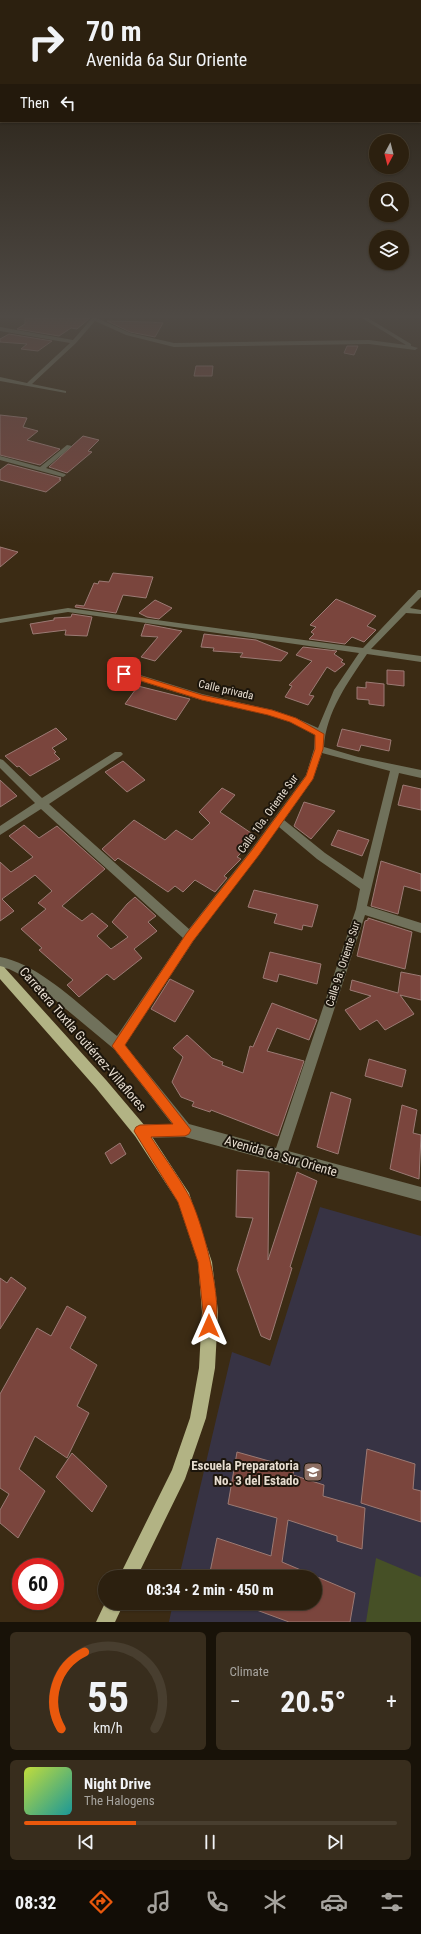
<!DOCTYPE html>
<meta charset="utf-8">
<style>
:root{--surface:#2c200f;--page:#382d1d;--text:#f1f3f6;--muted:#a6a39e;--line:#483e2f;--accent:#ea580c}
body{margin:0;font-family:"Roboto Condensed",sans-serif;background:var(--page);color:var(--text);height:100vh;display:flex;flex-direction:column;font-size:15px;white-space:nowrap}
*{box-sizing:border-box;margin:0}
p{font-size:13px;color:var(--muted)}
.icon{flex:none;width:22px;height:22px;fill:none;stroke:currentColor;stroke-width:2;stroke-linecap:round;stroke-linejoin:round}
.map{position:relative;height:1622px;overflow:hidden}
.drawer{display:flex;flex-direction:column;gap:10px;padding:10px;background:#181208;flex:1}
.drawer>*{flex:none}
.guide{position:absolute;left:0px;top:0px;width:421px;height:122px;box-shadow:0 1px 3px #0004,0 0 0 1px var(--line);background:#2c200f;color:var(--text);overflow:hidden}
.needle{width:26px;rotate:187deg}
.buttons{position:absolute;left:369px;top:134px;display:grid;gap:8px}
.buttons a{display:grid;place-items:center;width:40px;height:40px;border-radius:50%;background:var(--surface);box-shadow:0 1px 3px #0004,0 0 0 1px var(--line);font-size:20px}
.speed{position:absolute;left:12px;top:1558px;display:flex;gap:8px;font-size:20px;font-weight:700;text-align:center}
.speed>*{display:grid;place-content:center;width:52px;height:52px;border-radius:50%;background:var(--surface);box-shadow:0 1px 3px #0004,0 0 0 1px var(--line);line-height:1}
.speed .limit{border:6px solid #d22;background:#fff;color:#111}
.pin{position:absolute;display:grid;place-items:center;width:34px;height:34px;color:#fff;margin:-17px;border-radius:8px;box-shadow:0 2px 6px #0006}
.me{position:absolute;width:44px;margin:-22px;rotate:0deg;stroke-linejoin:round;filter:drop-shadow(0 0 3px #0008)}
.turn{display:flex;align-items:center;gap:14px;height:84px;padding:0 20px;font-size:18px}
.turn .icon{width:52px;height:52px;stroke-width:2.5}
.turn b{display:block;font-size:28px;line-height:34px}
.then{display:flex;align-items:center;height:38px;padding:0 20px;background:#0003;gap:8px;font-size:15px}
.big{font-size:30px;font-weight:700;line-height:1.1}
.drawer .widget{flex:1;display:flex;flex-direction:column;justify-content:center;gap:6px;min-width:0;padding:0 14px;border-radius:6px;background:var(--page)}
.drawer .dial{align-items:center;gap:0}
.dial svg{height:104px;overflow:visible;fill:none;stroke:var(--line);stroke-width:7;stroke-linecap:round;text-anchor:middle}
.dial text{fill:var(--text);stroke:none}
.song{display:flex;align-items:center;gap:12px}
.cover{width:48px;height:48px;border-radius:6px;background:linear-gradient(135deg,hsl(70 70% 55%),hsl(180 70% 35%))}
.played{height:4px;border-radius:2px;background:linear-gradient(90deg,var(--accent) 30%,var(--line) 30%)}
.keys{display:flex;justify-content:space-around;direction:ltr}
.heat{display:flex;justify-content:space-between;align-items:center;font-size:22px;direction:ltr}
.drawer .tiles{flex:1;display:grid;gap:10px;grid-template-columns:1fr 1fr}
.widget:last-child{grid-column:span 2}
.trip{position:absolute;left:98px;top:1570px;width:224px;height:40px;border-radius:20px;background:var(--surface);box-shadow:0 1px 3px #0004,0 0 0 1px var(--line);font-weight:700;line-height:40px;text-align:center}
.tabs{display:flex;height:64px;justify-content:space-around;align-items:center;background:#120d06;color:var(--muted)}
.tabs .icon{width:28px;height:28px}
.tabs .on{color:var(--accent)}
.tabs b{font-size:18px;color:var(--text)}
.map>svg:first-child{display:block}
.education{fill:#373344}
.green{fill:#465026}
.building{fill:#7a453d;stroke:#9b7a74}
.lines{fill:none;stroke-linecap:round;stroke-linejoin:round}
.minor{fill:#70715b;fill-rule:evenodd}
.major{fill:#b2b384;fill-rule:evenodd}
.route{fill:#ea580c;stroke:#983908}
.labels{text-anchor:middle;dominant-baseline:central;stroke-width:4;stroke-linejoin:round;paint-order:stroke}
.street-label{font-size:11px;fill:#e7ddd0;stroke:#1c150b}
.near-street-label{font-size:13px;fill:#e7ddd0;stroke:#1c150b}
.near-poi-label{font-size:13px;font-weight:bold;fill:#e7ddd0;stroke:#1c150b;text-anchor:end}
</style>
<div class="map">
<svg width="421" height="1622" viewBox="0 0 421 1622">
<rect width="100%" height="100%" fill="#3b2b14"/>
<polygon class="education" points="320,1207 421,1236 421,1622 169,1622 173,1603 315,1603 315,1577 179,1577 232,1352 270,1366"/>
<polygon class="green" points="376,1558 421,1577 421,1622 366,1622"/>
<g class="building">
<polygon points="25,318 90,318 77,329 71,328 59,336 17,329 25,324"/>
<polygon points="107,321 149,322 163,323 155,337 130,332"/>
<polygon points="9,334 52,341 38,351 21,349 27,344 0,342 0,339"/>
<polygon points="347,346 358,346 354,355 344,353"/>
<polygon points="196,366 213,366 212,376 194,376"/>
<polygon points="0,415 27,418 23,427 38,431 27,440 60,449 40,465 0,455"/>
<polygon points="83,436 99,440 88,451 92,452 67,473 49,467"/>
<polygon points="8,464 61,478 59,479 61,480 46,492 0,480 0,470"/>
<polygon points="0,547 18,552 0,567"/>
<polygon points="113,573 153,577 146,598 123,595 116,613 75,607 76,605 84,606 94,583 98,584 99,581 109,582"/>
<polygon points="336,599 376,616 367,626 376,630 364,642 352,637 345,644 309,639 314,634 311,632 316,627 310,625"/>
<polygon points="155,600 172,608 159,619 147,617 139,613"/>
<polygon points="72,614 92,617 87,636 65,635 66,630 33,634 30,624 54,620 54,618 71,617"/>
<polygon points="145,624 182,631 155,661 141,657 158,637 141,636"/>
<polygon points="204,634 256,640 288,653 281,661 240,657 243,653 213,651 214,648 201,647"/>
<polygon points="303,647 337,651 334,654 343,660 341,662 345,664 335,672 327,667 309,695 314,696 308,705 285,697 292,686 289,685 312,661 296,655"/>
<polygon points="387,670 404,671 404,686 387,684"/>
<polygon points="366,682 384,684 384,706 369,704 369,700 357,699 357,687 366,688"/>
<polygon points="138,686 190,699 176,720 125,704"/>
<polygon points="56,728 67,739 52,748 56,752 54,753 60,759 30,776 19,766 17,767 5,756"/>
<polygon points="342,729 391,740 389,751 361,745 359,751 337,746"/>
<polygon points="123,761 145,780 127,792 105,772"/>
<polygon points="0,780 17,796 0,807"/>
<polygon points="403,785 421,789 421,810 398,805"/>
<polygon points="222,788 235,795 220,812 257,837 237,857 241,859 224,876 227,878 215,892 195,880 183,892 175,886 168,892 118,858 115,861 102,849 134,820 165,840 176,830 192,840 210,823 199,812"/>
<polygon points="304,802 335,811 311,839 294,826"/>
<polygon points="24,825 39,838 57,826 105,869 62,906 82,921 92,913 108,926 97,936 111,949 128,937 112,922 127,904 135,897 156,916 148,922 157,931 134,949 142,958 114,980 107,974 79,997 67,985 73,980 39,950 42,948 21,929 46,909 38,903 52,891 35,875 2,899 14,911 0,921 0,862 11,872 33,857 9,836"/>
<polygon points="338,830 369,840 362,856 331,845"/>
<polygon points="381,861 421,874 421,891 404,886 398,914 371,906"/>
<polygon points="254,890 318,905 312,927 303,925 302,930 274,923 277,914 248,907"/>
<polygon points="368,918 412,932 405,969 357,956 365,921 368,920"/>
<polygon points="270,952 321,964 317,984 279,974 277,982 263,978"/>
<polygon points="401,972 421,976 421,1000 400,995 414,1014 385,1030 377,1020 360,1030 345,1010 371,996 350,990 352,980 398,993"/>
<polygon points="170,979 194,991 175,1022 151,1009"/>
<polygon points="272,1003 317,1020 309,1040 277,1028 267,1051 304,1061 278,1136 211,1110 210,1112 192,1106 194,1102 181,1097 172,1082 183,1057 173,1048 187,1035 212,1058 223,1062 222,1065 243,1073 250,1046 253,1047"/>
<polygon points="369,1059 406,1070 402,1087 365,1076"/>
<polygon points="331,1092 351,1099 338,1154 317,1147"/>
<polygon points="402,1105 417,1110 413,1133 421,1135 419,1179 390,1169"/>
<polygon points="120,1143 126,1154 111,1164 105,1153"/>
<polygon points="237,1170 269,1172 268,1260 297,1172 317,1181 290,1267 292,1268 270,1340 261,1336 237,1270 253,1218 236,1217"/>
<polygon points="11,1277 26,1288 0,1329 0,1278 7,1283"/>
<polygon points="67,1306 86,1317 70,1348 97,1365 77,1406 89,1413 67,1458 35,1436 19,1469 45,1491 18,1538 0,1523 0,1510 9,1494 0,1488 0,1394 37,1328 51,1336"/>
<polygon points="367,1449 415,1464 413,1489 421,1491 421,1522 361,1503"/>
<polygon points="237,1452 294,1468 293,1475 324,1485 323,1496 365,1508 362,1549 337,1541 337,1536 288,1520 282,1562 355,1593 350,1622 289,1622 243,1605 244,1603 315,1603 315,1577 209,1577 217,1538 271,1556 277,1518 228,1504"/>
<polygon points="72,1453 107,1486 92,1512 56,1477"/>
</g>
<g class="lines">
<g class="minor">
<polygon points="92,318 97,318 130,333 174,343 369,340 406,345 362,318 368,318 411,344 411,346 418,348 415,350 369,344 174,347 126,335 95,321 76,343 32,384 66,391 66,393 0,381 0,377 27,383 70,343 0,331 0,327 73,340"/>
<polygon points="67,445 72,446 46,468 65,474 66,475 63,477 0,460 0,456 40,467"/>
<path d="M418 590H421V597L410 608 421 610V614L406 613 371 649 421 656V662L367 654C348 682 326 712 324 747L358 757 421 770V778L399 773 367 906 421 923V933L365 915 288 1151 421 1187V1201L185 1137 140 1138 135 1136 133 1131 135 1126 140 1124H172L114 1049 31 980 9 969 0 967V957C40 964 85 1010 117 1036L183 938 41 809 0 835V826L35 803 0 768V759L3 760 42 798 115 752H121L123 754 121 756 49 804 189 929 251 850 306 775 314 749 315 735 290 722 268 715 201 700 121 675 120 673 124 670 202 694 273 710 296 718 318 728 334 690 359 653 68 612 0 623V619L68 608 363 648ZM322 753 390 771 363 879 325 853 284 820 313 779ZM279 827 317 859 360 889 356 909 276 1148 189 1124 125 1045 194 940Z"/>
</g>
<g class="major">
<polygon points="0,966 4,967 106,1080 145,1126 189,1193 212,1262 218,1312 215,1368 206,1418 185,1479 137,1577 119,1577 172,1470 190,1418 199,1368 202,1312 198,1262 178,1202 135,1136 96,1088 0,979"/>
<polygon points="105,1603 124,1603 115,1622 96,1622"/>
</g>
</g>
<linearGradient id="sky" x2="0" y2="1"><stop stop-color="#20180b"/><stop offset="0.58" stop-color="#4f4a45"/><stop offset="1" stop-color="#4f4a45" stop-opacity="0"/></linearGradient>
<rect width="421" height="545" fill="url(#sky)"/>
<path class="route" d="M124 671 202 695 272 710 296 718 324 734 323 749 313 779 259 855 193 941 125 1045 191 1130 189 1134 185 1136 151 1137C163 1156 177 1174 188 1194 202 1219 225 1305 214 1331L209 1333 204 1331 202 1326 203 1312 198 1262 178 1202 134 1131 136 1127 140 1125 173 1124 112 1046 186 934 252 850 306 776 315 749V735L290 722 268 715 202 700 122 675 120 674Z"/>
<defs>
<g id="university-square" transform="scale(1)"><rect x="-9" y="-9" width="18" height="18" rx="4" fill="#8d6e63" stroke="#1c150b"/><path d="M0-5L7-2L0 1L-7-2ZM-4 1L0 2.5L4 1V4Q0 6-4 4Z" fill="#fff"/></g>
</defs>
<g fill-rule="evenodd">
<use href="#university-square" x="313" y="1472"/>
</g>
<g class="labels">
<g class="street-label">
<text transform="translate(226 690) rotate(13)">Calle privada</text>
<text transform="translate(268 814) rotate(-54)">Calle 10a. Oriente Sur</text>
<text transform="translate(343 964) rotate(-72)">Calle 9a. Oriente Sur</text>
</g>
<g class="near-street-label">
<text transform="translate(83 1039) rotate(49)">Carretera Tuxtla Gutiérrez-Villaflores</text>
<text transform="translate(281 1156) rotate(16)">Avenida 6a Sur Oriente</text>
</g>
<g class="near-poi-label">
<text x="299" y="1465">Escuela Preparatoria<tspan x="299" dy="15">No. 3 del Estado</tspan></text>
</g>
</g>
</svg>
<div class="buttons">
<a><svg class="needle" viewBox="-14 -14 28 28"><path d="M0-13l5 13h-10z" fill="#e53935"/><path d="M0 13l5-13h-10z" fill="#a6a39e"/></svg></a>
<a><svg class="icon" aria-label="search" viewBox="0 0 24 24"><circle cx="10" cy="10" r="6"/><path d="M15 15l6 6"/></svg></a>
<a><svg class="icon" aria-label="layers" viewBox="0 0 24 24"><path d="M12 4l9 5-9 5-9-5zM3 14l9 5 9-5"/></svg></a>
</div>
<div class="speed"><div class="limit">60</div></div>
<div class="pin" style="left:124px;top:674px;background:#d93025"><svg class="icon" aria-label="arrive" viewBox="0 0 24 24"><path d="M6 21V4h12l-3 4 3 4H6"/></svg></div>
<svg class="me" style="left:209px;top:1326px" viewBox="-20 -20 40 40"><path d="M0-17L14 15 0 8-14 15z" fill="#ea580c" stroke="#fff" stroke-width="4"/></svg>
<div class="trip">08:34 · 2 min · 450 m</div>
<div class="guide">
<div class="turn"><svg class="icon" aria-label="right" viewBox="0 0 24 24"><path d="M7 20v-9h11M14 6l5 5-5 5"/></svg><div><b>70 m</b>Avenida 6a Sur Oriente</div></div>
<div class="then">Then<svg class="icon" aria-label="left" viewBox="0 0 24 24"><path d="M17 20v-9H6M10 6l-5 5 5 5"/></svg></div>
</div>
</div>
<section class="drawer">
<div class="tiles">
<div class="widget dial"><svg viewBox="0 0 100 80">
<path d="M14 69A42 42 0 1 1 86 69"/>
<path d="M14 69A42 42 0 0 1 32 10" stroke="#ea580c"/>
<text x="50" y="56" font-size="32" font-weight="700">55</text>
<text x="50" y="72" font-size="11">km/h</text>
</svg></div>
<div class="widget"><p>Climate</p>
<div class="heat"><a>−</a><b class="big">20.5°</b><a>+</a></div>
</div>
<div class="widget">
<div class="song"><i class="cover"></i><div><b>Night Drive</b><p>The Halogens</p></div></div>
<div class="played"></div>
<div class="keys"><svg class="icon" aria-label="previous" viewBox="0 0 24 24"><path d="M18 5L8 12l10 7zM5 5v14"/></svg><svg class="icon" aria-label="pause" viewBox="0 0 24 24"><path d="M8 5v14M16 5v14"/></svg><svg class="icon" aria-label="next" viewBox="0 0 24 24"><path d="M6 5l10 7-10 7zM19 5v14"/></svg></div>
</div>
</div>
</section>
<nav class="tabs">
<b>08:32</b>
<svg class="icon on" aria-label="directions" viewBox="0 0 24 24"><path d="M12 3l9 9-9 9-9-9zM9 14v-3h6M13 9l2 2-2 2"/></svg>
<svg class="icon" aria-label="music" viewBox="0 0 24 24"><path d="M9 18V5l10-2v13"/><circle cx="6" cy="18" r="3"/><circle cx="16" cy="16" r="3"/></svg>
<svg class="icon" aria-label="phone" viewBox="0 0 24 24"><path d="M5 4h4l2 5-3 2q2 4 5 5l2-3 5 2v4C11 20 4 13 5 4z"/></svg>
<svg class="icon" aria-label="climate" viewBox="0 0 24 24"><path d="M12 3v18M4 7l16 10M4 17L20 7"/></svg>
<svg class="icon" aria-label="car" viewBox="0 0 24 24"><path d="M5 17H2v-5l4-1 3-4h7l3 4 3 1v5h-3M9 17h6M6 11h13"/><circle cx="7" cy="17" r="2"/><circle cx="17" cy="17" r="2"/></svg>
<svg class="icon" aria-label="filters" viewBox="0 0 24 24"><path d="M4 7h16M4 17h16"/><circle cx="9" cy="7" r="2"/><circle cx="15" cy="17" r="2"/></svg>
</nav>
